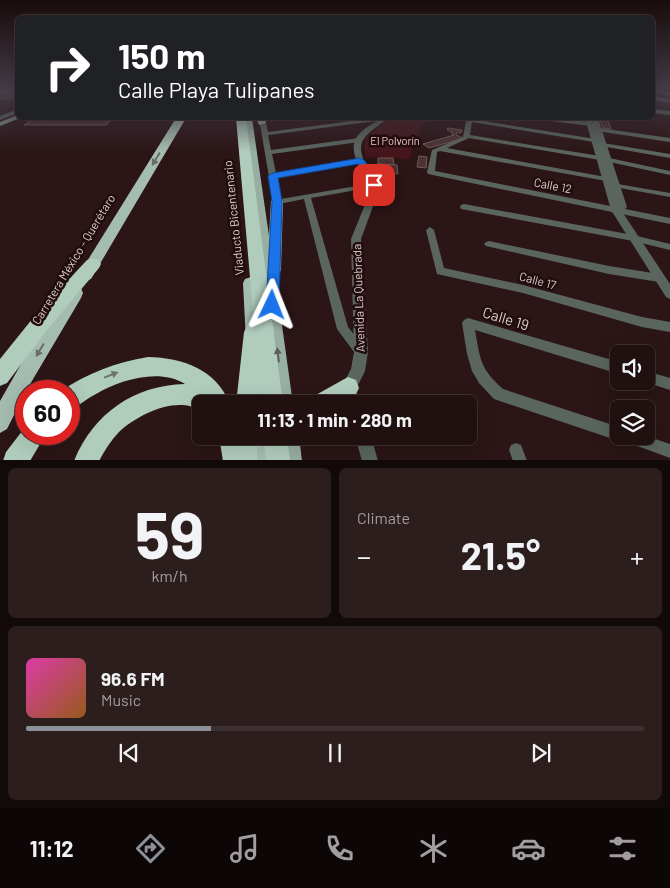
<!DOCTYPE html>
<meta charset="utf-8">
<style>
:root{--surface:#201010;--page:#2d1e1e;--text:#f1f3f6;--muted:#a29d9f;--line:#3d3030;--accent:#8c9099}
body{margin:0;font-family:Barlow,sans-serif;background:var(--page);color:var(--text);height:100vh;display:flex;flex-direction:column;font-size:19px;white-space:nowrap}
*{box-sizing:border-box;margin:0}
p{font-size:16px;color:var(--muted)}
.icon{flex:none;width:28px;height:28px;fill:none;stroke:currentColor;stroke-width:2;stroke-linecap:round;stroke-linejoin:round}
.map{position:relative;height:460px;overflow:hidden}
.sheet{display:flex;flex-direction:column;gap:8px;padding:8px;background:#120909;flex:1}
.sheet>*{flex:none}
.top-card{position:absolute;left:15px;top:15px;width:640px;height:105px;border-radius:8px;box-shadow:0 5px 20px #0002,0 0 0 1px var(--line);background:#202124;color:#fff;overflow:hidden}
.buttons{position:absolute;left:610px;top:345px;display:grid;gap:10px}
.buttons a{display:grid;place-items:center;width:45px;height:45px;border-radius:8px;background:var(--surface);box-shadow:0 5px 20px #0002,0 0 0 1px var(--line);font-size:25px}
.speed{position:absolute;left:15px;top:380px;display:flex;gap:10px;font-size:25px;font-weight:700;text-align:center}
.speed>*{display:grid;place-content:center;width:65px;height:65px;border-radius:50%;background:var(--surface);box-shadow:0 5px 20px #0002,0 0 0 1px var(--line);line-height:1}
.speed .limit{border:8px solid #d22;background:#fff;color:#111}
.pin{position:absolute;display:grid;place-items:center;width:42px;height:42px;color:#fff;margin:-21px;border-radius:10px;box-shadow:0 2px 8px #0006}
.me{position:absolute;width:55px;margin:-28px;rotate:2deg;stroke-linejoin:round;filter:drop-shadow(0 0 4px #0008)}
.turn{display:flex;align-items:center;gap:18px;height:105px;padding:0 20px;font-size:22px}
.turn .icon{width:65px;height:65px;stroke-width:2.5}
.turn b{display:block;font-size:35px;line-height:42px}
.big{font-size:38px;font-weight:700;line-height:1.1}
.sheet .card{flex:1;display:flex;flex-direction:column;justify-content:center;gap:8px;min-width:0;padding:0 18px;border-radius:8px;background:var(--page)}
.sheet .dial{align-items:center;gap:0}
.dial b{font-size:65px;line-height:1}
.song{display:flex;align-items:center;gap:15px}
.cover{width:60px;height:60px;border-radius:8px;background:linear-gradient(135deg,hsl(320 70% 55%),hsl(30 70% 35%))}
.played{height:5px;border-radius:2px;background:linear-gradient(90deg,var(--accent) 30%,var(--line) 30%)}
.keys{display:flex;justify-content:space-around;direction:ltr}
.heat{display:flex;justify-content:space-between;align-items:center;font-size:28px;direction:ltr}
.sheet .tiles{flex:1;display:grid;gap:8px;grid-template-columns:1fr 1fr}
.card:last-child{grid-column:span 2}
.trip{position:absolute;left:192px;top:395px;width:285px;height:50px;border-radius:8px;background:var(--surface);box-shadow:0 5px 20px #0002,0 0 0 1px var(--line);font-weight:700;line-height:50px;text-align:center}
.menu{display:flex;height:80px;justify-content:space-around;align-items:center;background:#0d0606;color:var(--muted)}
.menu .icon{width:35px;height:35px}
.menu .active{color:var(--accent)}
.menu b{font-size:22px;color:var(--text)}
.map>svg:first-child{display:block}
.green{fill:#44161b}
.building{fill:#4b3334;stroke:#755a5a}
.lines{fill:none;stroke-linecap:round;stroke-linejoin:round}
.minor{fill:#5a655f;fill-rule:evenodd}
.tertiary{fill:#5a655f;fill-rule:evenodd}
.secondary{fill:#7d8e85;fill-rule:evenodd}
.primary{fill:#97aea2;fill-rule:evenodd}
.trunk{fill:#a4bdb0;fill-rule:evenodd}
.motorway{fill:#b0ccbd;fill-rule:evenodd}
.oneway{fill:#696d67}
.oneway2{fill:#5c5d58}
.oneway3{fill:#70766e}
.route{fill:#1a73e8;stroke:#114b97}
.labels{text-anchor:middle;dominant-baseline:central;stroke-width:5;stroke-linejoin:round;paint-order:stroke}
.far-park-label{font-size:11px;fill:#f0c1c2;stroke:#210c0e}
.street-label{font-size:12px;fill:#ddcdcd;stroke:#210c0e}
.near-street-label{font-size:15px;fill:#ddcdcd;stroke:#210c0e}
</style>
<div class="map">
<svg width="670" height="461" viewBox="0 0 670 461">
<rect width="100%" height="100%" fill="#2b1516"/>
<polygon class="green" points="390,118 427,118 414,141 410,159 366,157 364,148 367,136 385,123"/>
<g class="building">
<polygon points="5,93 18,94 18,95 10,99 0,99 0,96"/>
<polygon points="35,118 113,118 106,125 24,125"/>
<polygon points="599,118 609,118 607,118 611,129 603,128"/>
<polygon points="448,128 462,130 461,133 457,132 456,135 464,138 429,148 423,144 454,135 452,134 452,132 447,130"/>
<polygon points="419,156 427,157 426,168 417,167"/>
<polygon points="378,158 393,158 394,165 378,164"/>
<polygon points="378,164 397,165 398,174 379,173"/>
</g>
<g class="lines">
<g class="minor">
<polygon points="652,89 670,92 670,96 652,92"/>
<polygon points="652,96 670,99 670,103 652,100"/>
<polygon points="18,109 18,113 0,120 0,116"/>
<polygon points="652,109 670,111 670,115 652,113"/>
<polygon points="259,118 265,118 268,132 374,118 387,118 384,120 268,135 271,150 359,138 362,140 359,142 272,154 276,173 361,159 365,161 361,163 277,178 281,199 374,183 378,185 374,187 311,198 348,327 365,348 367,352 365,356 361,357 357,356 337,329 304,199 284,203 281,201 277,204 273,201"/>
<polygon points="454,118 465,118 596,139 596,141 594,142 472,122 470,135 600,156 670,171 670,175 600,160 469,138 447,148 606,177 610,179 606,181 440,151 437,152 435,171 670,218 670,224 428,174 427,172 432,150 463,137 466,121"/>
<polygon points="541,118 554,118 590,122 593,124 590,126 544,120"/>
<polygon points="592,127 670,138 670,142 590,130 590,128"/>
<polygon points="603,143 670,154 670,158 601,146 600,145"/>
<polygon points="606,182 670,193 670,197 609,186 606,186 605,184"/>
<polygon points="464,204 633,235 670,244 670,250 633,241 461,209 460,207 461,205"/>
<polygon points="430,227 434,230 444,268 523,285 642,317 670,322 670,332 642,327 523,293 437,274 426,230"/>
<polygon points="489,241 609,266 659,274 663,275 664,278 663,281 659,282 609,274 486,246 484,244 486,242"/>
<path d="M468 318 619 362V374L475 330C480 358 480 369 503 389L619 427V436H646L670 444V458L621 440 619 441 494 399 479 383 472 371 467 354 462 323 464 320Z"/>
<polygon points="646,371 670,378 670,390 642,381 646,381"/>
<polygon points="516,443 521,445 527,461 513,461 509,450 511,445"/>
</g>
<g class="tertiary">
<polygon points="15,88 18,88 18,91 0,95 0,91"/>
<path d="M381 118H387C381 125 372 129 366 136 351 152 374 174 379 190L361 239 368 352 365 371 356 389 360 404H345L341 388 351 369 354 352 351 239 371 190C365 171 342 150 361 132 367 126 375 123 381 118Z"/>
<polygon points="585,118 591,118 593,124 592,118 598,118 627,207 625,209 621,210 670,284 670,299 666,297 611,210"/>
<polygon points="355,436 371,436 378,461 362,461"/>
</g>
<polygon class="secondary" points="18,115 18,118 20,118 0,126 0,122"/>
<g class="primary">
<polygon points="244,118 252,118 269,236 271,201 277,197 283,201 281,270 279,274 275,275 293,404 275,404"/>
<polygon points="256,118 264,118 266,123 259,125"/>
<polygon points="279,436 299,436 302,461 282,461"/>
</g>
<g class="trunk">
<polygon points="176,118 186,118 91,279 86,281 81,279 78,275 81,271"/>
<polygon points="251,277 257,279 259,283 264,341 261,347 255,349 249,347 246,341 243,283 245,279"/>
<polygon points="75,286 81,288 83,293 81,298 26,391 7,429 0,433 0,401 32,345 69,288"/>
<polygon points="257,366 264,368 267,375 270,404 250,404 247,375 250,368"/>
<polygon points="251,436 273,436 275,461 253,461"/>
</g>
<g class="motorway">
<polygon points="236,118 246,118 283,404 261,404 259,388 258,404 236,404 244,332 247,326 254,323"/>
<polygon points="93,258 99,260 101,264 99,268 47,330 7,383 0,386 0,359 33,318 87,260"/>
<path d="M148 357C183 358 216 369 230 404H201V411C178 395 138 414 119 432 111 440 105 450 99 461H74C93 414 134 385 185 384 159 368 120 380 96 394 86 399 79 406 69 410V391H61C88 373 116 362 148 357Z"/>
<path d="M348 377 356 380 359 388C351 408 329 404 311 404L314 396Z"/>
<polygon points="26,426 26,434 46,434 30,461 3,461 6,452"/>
<polygon points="219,436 257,436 257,461 223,461"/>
<polygon points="263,436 287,436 290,461 266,461"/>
</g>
</g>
<defs><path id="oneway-solid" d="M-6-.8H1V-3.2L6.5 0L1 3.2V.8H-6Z" transform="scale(1.25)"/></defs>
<g class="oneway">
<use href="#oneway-solid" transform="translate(156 159) rotate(121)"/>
<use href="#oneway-solid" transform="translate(40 350) rotate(121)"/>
</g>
<use class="oneway2" href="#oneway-solid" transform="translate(278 355) rotate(-97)"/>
<use class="oneway3" href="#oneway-solid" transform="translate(111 375) rotate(-21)"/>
<linearGradient id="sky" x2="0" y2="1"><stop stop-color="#180c0c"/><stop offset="0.58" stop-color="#443b47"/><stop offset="1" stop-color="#443b47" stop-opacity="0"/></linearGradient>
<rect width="670" height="152" fill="url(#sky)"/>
<polygon class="route" points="360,158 365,161 379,185 378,188 370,188 358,164 278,178 282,201 279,305 277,309 272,311 268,309 266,305 272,201 268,176 273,173"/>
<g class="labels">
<g class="far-park-label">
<text x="395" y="140">El Polvorín</text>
</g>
<g class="street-label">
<text transform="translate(553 185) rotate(11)">Calle 12</text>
<text transform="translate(233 218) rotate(-96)">Viaducto Bicentenario</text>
<text transform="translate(73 259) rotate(-59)">Carretera México - Querétaro</text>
<text transform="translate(538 280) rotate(15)">Calle 17</text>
<text transform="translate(358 298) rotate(-92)">Avenida La Quebrada</text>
</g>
<g class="near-street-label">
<text transform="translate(506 318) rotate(17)">Calle 19</text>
</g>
</g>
</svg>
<div class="buttons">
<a><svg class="icon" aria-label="sound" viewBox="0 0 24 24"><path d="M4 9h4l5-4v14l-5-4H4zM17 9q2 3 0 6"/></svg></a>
<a><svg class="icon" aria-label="layers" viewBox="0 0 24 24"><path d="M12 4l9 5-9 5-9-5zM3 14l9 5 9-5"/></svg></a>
</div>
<div class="speed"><div class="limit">60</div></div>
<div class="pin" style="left:374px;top:185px;background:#d93025"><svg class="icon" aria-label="arrive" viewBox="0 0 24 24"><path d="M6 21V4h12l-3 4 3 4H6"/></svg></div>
<svg class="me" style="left:272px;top:305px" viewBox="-20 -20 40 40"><path d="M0-17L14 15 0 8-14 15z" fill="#1a73e8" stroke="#fff" stroke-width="4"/></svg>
<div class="trip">11:13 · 1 min · 280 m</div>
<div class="top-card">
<div class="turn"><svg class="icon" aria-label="right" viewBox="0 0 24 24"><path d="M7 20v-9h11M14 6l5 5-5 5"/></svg><div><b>150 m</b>Calle Playa Tulipanes</div></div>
</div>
</div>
<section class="sheet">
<div class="tiles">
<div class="card dial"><b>59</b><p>km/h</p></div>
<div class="card"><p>Climate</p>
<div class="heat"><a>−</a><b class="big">21.5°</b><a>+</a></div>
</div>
<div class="card">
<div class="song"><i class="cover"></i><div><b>96.6 FM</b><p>Music</p></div></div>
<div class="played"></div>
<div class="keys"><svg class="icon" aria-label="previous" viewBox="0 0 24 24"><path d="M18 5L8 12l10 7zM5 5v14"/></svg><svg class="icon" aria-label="pause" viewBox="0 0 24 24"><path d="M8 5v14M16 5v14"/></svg><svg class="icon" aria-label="next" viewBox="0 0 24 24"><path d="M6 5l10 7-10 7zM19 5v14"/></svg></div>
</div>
</div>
</section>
<nav class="menu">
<b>11:12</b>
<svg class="icon active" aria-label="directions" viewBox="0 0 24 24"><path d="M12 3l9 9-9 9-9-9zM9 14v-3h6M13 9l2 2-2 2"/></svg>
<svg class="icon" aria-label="music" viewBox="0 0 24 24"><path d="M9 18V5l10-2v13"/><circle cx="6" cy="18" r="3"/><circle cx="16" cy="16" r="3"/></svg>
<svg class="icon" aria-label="phone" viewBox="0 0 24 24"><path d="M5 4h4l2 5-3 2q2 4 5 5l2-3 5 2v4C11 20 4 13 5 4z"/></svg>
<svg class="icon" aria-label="climate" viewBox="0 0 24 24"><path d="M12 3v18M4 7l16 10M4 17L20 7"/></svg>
<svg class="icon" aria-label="car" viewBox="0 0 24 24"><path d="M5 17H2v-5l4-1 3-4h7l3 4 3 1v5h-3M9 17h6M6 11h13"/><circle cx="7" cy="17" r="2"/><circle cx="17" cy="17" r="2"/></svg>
<svg class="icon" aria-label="filters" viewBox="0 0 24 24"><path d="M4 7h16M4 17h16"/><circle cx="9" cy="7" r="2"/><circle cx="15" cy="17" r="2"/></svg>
</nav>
